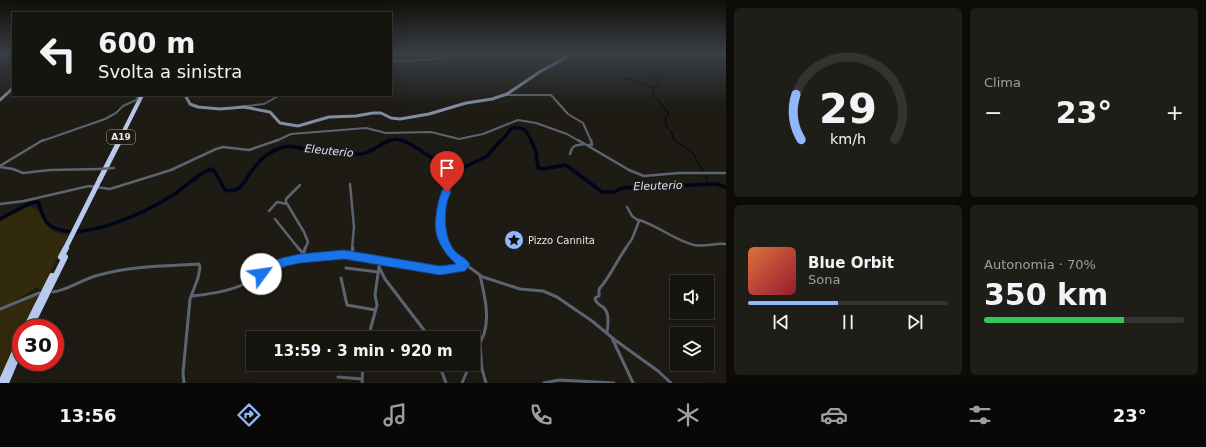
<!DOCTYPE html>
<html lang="it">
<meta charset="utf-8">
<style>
:root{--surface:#16140f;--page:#1f1d18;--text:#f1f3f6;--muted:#9e9e9e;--line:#35332f;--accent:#92b7fd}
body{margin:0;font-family:"DejaVu Sans",sans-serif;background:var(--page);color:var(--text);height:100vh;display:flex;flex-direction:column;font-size:15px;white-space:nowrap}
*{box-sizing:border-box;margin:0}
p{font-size:13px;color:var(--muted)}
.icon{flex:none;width:22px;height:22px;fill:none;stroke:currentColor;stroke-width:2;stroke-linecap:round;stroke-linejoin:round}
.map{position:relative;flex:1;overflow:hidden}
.panel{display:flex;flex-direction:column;gap:8px;padding:8px;background:#0c0b08;width:480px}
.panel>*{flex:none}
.banner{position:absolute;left:12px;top:12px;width:380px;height:84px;border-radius:0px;box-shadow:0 4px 16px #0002,0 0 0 1px var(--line);background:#16140f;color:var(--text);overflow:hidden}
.controls{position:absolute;left:670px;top:275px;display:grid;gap:8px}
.controls a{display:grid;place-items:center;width:44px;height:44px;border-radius:0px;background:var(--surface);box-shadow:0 4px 16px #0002,0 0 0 1px var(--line);font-size:20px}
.speed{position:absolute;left:12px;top:319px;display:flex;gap:8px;font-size:20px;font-weight:700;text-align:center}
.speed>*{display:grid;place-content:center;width:52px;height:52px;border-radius:50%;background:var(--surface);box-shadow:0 4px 16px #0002,0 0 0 1px var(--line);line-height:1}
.speed .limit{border:6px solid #d22;background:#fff;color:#111}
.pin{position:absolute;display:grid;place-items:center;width:34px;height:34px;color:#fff;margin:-41px -17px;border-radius:50% 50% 50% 0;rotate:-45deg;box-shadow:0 0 4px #0007}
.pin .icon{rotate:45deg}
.me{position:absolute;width:44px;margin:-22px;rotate:59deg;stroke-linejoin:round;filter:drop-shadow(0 0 3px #0008)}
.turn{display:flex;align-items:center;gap:14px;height:84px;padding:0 20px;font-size:18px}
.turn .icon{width:52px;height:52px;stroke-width:2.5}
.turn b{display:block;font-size:28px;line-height:34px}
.big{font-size:30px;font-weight:700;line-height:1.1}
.panel .card{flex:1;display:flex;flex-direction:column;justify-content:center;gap:6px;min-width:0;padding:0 14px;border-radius:6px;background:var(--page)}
.panel .dial{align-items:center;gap:0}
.dial svg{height:104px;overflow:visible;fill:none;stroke:var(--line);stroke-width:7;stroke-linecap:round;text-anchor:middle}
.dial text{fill:var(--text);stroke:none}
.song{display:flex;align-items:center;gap:12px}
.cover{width:48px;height:48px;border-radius:6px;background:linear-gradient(135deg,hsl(20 70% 55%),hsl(350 70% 35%))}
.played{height:4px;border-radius:2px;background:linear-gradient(90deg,var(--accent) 45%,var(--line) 45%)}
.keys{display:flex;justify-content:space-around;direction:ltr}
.heat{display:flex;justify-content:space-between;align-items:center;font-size:22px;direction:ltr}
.charge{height:6px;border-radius:3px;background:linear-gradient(90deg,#34c759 70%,var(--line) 0)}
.panel .tiles{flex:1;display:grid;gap:8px;grid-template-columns:repeat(2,1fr)}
.trip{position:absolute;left:246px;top:331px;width:234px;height:40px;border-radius:0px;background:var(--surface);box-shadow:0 4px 16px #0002,0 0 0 1px var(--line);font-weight:700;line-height:40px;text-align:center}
.dock{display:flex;height:64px;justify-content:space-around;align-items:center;background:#090806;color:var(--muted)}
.dock .icon{width:28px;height:28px}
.dock .active{color:var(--accent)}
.dock b{font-size:18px;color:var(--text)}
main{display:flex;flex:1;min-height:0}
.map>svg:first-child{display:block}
.green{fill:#312a0c}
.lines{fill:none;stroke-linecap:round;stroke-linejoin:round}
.stream{stroke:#00051b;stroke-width:1}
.river-far1{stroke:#00051b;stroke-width:3}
.river{stroke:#00051b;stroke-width:3.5}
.street-far2{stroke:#5c6371;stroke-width:2}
.street-far1{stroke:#5c6371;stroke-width:2.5}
.street{stroke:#5c6371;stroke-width:3}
.secondary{stroke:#808da3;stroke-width:3}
.highway-far2{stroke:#b7caed;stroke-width:4}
.highway-far1{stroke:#b7caed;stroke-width:5}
.highway{stroke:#b7caed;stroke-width:6}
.street-bridge{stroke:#5c6371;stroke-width:2.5}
.highway-bridge-far1{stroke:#b7caed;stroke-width:5}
.highway-bridge{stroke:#b7caed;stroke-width:6}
.route{fill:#1a73e8;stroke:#114b97}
.labels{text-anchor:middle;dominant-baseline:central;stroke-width:4;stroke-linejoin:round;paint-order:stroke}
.shield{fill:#1d1b14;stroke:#aaa9a3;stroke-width:1}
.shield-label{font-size:9px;font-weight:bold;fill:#e7e6e0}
.poi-label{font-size:10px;fill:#e7e6e0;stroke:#1d1b14;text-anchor:start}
.water-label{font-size:11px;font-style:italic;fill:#d4e1f7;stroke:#1d1b14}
</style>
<main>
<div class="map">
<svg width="726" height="383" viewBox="0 0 726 383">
<rect width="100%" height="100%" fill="#1d1b14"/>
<g class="green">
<path d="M31 206C49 216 40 233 68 235L42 290 39 291 38 287 13 302 0 307V221Z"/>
<polygon points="40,294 23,328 21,328 21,332 0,379 0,310"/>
</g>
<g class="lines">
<g class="stream">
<polyline points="620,54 622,56 618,57 644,74"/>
<polyline points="665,54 665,56 670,59"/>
<path d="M687 54 671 56 666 66 667 74 658 78V86L653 89 654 96C662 102 662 108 669 113L665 120 666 126 671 131 674 140 692 152 704 172"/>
<polyline points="646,76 658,81"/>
<polyline points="619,77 635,81"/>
<polyline points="638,82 652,88"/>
<polyline points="706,174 707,184"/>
</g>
<g class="river-far1">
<polyline points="388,141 397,139 403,141"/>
<path d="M501 141 512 128C524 127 527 130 531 141"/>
</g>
<g class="river">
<polyline points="401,140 410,144 434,159 460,168 463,168 487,156 501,140"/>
<polyline points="531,140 536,152 538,168 543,169 566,165 602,192 614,192 622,188 716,184 726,187"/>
<path d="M0 219 28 204 38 202C41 208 43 220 48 224 76 247 148 211 173 195 186 187 197 174 211 169L215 172 225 190C242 194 245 179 254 168 260 160 270 151 280 148 291 144 300 149 311 150 320 152 329 151 338 151 346 151 352 155 360 154 371 153 380 144 391 140"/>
</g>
<g class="street-far2">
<polyline points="391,61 430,60 452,54"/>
<polyline points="505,95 551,95 568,114 583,123 591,141"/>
<polyline points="237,107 264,104 280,95"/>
<polyline points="42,141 105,119 116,113 123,106 136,100 139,95"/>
<polyline points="276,141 291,134 366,128 386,133 431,132 459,139 483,134 518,120 536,123 567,134 579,141"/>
</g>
<g class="street-far1">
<polyline points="578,140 629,170 644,176 679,173 726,173"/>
<polyline points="588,145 592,145 591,140"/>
<path d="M570 154C572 145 576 145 584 144"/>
<polyline points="0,166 43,140"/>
<polyline points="0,167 13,169 23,173 50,170 100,169"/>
<polyline points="350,184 354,227 352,249"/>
<polyline points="300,185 286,199 286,202 304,232 308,242 305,249"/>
<polyline points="0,204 24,201 89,186 110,189 171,170 216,149 223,147 249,150 278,140"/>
<polyline points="269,211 277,202 287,204"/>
<polyline points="275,219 299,249"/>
<path d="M639 220C659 226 674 240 694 245 705 247 715 243 726 244"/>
<polyline points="448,249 441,235 443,199 448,189 450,189"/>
<polyline points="625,249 632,239 639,221 632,216 627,207"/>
</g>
<g class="street">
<polyline points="298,248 303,253"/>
<path d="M447 248 450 253 480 275C484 294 490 315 484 334 481 342 476 349 473 357"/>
<polyline points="352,256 353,248"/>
<polyline points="303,258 305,248"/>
<polyline points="379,267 385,279 424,330 428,338"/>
<polyline points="346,268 378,272"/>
<polyline points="480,276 520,289 543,291 557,297 592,321 615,340 658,371 671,383"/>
<polyline points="341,278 347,305 375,310"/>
<path d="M53 292C71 289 82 279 99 275 131 266 166 266 199 264L200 267 198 278 190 299 183 373 184 383"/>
<path d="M192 296C209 294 226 292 242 285 256 279 266 269 279 263 294 257 311 255 327 254 369 252 428 281 465 265"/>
<polyline points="0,309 39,293"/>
<path d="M607 332C608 324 610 313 603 307 599 304 596 304 595 298L599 296V289C609 279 617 260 626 248"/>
<polyline points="368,338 377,305 375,295 380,260"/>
<polyline points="612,338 633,383"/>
<polyline points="480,344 482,369 486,383"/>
<polyline points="439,364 446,383"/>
<polyline points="338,377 362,379"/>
<polyline points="362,383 363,364"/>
<polyline points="462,383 470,364"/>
<polyline points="544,383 559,380 614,383"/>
</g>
<g class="secondary">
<polyline points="185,95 190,104 198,107 220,109 244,107 270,112 280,123 298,126 329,117 356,116 373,113 381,113 391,118 400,119 429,114 466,103 492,99 507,94 541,71 565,58 567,54"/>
<polyline points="0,100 13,88"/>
</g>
<polyline class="highway-far2" points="119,141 142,95"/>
<polyline class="highway-far1" points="100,179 120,140"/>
<g class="highway">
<polyline points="26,328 52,276"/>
<polyline points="30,328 65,257"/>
<polyline points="1,383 21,338"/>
<polyline points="6,383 21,347"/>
</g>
<polyline class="street-bridge" points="100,169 114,168"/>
<polyline class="highway-bridge-far1" points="65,249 100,179"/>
<polyline class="highway-bridge" points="61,257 66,248"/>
</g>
<linearGradient id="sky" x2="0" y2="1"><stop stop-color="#100f0b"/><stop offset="0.5" stop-color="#3a3f45"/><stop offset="1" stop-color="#3a3f45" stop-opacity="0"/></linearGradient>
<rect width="726" height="107" fill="url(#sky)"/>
<path class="route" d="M447 188 451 192C443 206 443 236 454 250 459 256 467 258 470 265L465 271 440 275 344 259 300 263 286 266 261 279 258 278 256 274 258 271 275 260 286 257 300 254 344 250 440 266 456 264C447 256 438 244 436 232 434 221 438 198 443 189Z"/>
<defs>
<g id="sight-disc" transform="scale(1)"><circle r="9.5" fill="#92b7fd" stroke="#1d1b14"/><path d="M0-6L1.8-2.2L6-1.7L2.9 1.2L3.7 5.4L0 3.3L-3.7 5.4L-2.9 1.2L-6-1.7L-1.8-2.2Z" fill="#111"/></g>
</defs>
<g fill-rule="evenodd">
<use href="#sight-disc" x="514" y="240"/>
</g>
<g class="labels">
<rect class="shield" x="107" y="130" width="28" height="14" rx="3"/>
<g class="shield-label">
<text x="121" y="137">A19</text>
</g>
<g class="poi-label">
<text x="528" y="240">Pizzo Cannita</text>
</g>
<g class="water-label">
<text transform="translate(329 151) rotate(6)">Eleuterio</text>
<text transform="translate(658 186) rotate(-2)">Eleuterio</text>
</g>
</g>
</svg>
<div class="controls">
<a><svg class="icon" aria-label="sound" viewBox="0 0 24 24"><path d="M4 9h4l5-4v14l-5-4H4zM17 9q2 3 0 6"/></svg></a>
<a><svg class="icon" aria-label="layers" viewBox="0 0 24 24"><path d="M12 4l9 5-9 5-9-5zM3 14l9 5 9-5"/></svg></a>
</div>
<div class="speed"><div class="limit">30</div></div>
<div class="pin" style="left:447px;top:192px;background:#d93025"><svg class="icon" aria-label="arrive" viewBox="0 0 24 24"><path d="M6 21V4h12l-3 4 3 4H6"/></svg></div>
<svg class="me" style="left:261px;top:274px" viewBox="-20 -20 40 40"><circle r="19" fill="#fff"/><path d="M0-13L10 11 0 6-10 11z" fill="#1a73e8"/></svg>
<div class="trip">13:59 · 3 min · 920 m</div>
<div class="banner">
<div class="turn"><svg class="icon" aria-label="left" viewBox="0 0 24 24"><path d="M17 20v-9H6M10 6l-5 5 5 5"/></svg><div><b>600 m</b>Svolta a sinistra</div></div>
</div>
</div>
<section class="panel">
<div class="tiles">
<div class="card dial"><svg viewBox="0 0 100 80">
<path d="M14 69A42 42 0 1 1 86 69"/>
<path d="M14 69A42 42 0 0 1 10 34" stroke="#92b7fd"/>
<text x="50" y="56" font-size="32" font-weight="700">29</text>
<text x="50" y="72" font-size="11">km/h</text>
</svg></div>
<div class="card"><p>Clima</p>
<div class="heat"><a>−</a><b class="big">23°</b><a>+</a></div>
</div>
<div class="card">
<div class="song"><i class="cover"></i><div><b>Blue Orbit</b><p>Sona</p></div></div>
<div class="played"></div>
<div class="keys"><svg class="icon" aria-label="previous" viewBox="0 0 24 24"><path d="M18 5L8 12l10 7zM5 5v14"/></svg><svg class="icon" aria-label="pause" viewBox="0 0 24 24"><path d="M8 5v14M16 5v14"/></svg><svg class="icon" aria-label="next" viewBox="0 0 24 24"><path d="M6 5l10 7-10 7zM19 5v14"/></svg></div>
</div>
<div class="card"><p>Autonomia · 70%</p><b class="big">350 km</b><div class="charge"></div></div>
</div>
</section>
</main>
<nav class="dock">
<b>13:56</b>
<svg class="icon active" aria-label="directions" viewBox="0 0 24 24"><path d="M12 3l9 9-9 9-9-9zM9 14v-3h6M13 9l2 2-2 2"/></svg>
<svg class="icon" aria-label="music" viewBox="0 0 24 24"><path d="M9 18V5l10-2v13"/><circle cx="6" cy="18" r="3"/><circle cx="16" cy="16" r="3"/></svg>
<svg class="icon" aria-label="phone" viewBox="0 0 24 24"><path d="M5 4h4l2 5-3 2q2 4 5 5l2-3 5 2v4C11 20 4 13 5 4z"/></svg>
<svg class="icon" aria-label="climate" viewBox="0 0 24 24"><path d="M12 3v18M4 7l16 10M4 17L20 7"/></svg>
<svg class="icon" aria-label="car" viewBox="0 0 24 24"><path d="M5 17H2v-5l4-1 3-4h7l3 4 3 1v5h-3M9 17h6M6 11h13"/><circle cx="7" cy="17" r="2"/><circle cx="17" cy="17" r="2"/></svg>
<svg class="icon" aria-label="filters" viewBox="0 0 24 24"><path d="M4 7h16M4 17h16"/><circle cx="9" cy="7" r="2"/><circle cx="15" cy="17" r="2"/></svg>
<b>23°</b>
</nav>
